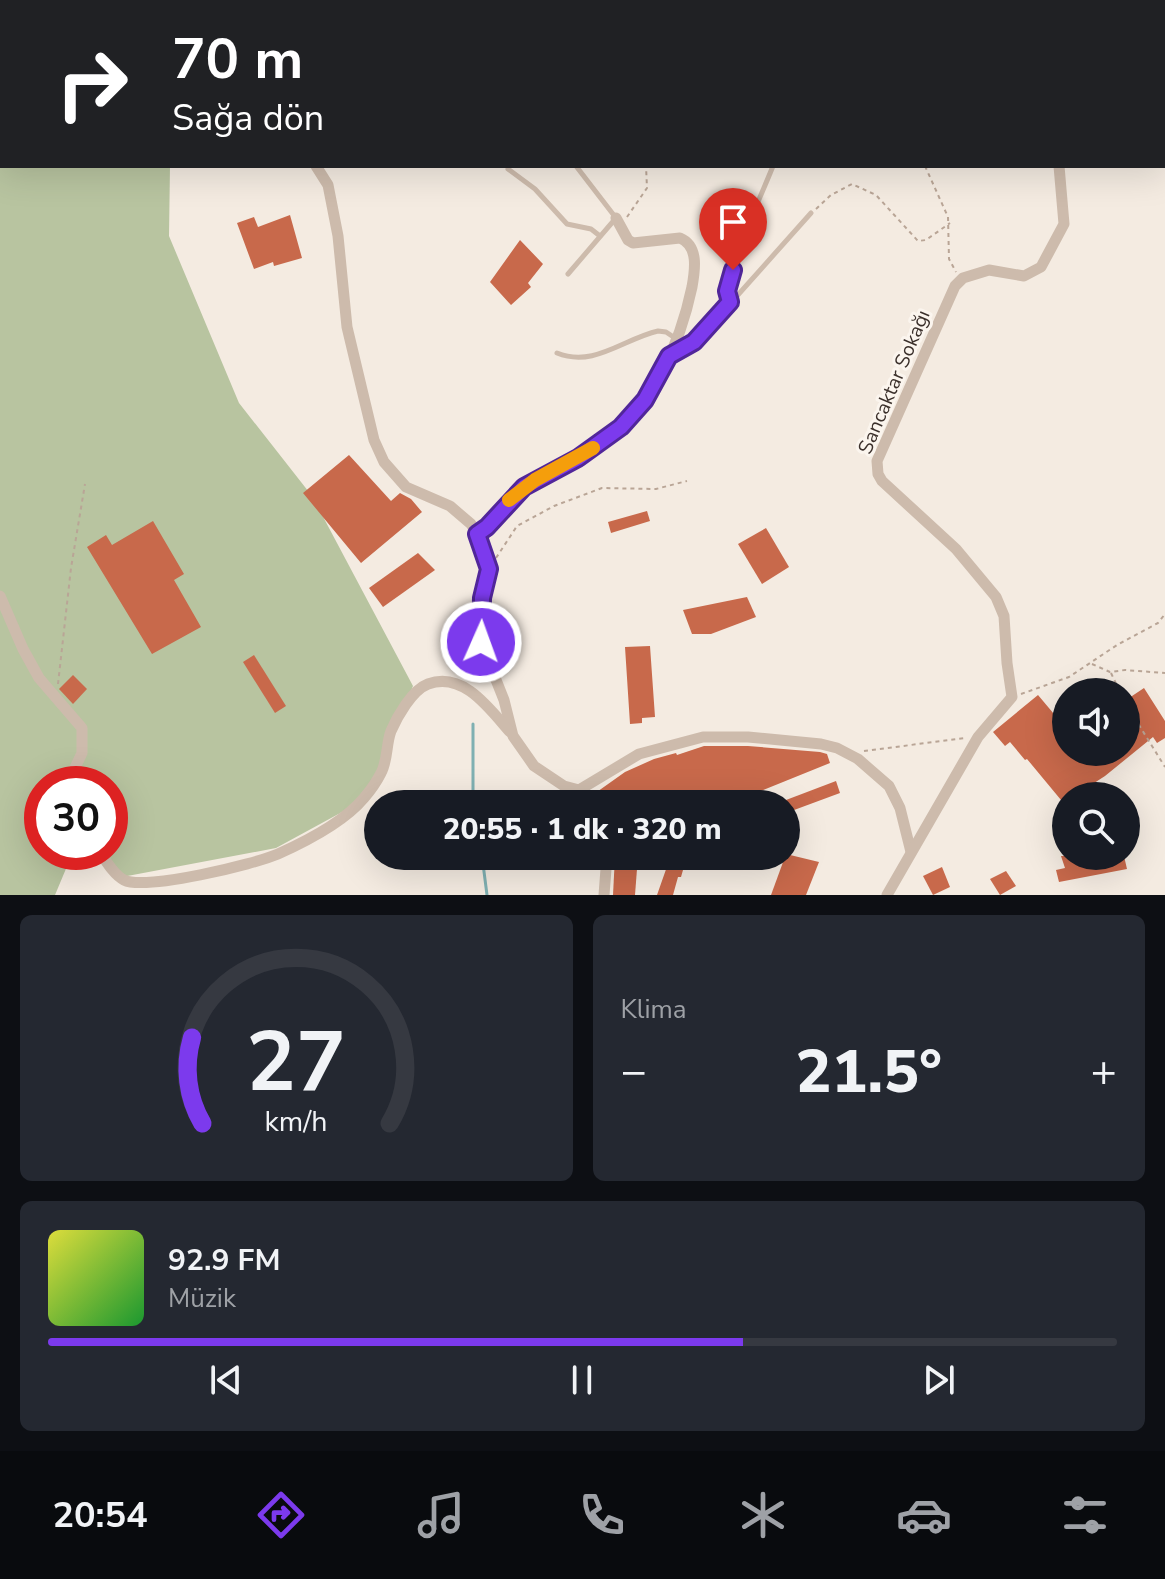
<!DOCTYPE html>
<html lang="tr">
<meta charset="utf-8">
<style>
:root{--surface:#171b24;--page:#242831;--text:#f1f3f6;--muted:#9ea1a6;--line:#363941;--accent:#7c3aed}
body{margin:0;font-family:"Nunito Sans",sans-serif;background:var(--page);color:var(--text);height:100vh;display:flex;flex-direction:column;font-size:30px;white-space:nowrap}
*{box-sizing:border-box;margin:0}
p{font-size:26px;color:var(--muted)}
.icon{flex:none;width:44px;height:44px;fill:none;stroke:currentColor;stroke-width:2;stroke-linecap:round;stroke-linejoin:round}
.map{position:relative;height:895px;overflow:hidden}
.side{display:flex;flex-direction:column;gap:20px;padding:20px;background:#0d0f14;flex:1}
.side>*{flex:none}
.hud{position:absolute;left:0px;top:0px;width:1166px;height:168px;box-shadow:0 8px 32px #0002;background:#202124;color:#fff;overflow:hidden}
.controls{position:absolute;left:1052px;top:678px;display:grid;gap:16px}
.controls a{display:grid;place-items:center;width:88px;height:88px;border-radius:50%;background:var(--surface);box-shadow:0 8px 32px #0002;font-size:40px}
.speed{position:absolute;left:24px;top:766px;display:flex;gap:16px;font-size:40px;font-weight:700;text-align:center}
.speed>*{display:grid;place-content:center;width:104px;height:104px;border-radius:50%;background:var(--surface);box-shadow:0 8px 32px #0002;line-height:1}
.speed .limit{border:12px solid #d22;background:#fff;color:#111}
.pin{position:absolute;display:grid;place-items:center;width:68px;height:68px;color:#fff;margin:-82px -34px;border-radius:50% 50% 50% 0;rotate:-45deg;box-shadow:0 0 8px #0007}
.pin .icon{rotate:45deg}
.me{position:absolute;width:88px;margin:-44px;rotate:2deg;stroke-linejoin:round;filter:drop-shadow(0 0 6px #0008)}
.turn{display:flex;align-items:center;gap:28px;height:168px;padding:0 40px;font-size:36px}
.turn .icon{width:104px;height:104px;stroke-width:2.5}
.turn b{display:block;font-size:56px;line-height:68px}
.big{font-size:60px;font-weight:800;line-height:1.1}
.side .widget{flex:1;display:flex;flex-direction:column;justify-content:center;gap:12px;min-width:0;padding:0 28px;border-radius:12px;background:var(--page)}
.side .dial{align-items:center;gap:0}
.dial svg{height:208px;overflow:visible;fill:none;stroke:var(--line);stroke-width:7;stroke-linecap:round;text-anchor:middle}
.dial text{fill:var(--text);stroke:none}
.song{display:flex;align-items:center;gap:24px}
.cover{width:96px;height:96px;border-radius:12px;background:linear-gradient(135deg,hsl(60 70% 55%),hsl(130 70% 35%))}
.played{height:8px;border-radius:4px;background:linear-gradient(90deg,var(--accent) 65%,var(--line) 65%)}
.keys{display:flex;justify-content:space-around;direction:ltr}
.heat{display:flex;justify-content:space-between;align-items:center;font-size:44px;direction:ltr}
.side .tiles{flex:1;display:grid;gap:20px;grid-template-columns:1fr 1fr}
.widget:last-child{grid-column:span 2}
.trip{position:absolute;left:364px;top:790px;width:436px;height:80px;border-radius:40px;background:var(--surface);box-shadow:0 8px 32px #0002;font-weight:800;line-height:80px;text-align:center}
.tabs{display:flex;height:128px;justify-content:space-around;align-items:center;background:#090b0e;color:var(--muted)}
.tabs .icon{width:56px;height:56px}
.tabs .selected{color:var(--accent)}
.tabs b{font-size:36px;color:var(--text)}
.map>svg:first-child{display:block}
.green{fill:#b8c4a0}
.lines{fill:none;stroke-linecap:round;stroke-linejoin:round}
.stream{stroke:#7fb0b2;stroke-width:3}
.building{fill:#c8694b}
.path{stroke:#b9a596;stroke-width:2;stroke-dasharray:4 4;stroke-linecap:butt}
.service{stroke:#cdbbac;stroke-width:5}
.minor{stroke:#cdbbac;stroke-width:11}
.route-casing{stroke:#51269a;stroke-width:20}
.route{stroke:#7c3aed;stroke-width:14}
.slow{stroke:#f59e0b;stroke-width:14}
.labels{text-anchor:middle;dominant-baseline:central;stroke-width:6;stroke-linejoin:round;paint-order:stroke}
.street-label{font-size:20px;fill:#3b302b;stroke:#fbf5ee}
</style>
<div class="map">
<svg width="1165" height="895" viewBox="0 0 1165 895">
<rect width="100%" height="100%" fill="#f4ebe1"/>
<polygon class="green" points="0,51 2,51 2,166 170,166 169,236 239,403 312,496 413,686 366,799 276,848 122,877 106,852 110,852 110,784 42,784 42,852 73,852 55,895 0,895"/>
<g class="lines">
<g class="stream">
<polyline points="473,804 473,724"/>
<polyline points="482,856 487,895"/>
</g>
</g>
<g class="building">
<polygon points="290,215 302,258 274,266 273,262 254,269 237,223 254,217 258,227"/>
<polygon points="520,240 543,264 528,283 531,287 511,305 490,282"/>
<polygon points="349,455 391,501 400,493 411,499 422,512 361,563 303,493"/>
<polygon points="647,511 650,521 611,533 608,522"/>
<polygon points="153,521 184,574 174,580 201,627 152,654 87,547 106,535 112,545"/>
<polygon points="766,528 789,567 762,584 738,544"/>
<polygon points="418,553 435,570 383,607 369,588"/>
<polygon points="747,597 756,617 711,634 692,634 683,610"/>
<polygon points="650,646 655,717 642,718 642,723 630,724 625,647"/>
<polygon points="254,655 286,706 275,713 243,662"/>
<polygon points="73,675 87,689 73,704 59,689"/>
<polygon points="1144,688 1165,721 1165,738 1157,743 1153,737 1105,776 1074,796 1066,796 1066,806 1027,759 1025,760 1010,742 1005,746 993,732 1038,695 1059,720 1066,715 1066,752 1126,752 1126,700"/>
<polygon points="704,746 748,746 820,752 827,754 830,763 729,804 599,804 594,794 625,772 654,759 676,753 677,755"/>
<polygon points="836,781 840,793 786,813 786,800"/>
<polygon points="786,854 819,862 806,895 771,895"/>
<polygon points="615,856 638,856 635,895 613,895"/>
<polygon points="1061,856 1124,856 1127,869 1059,882 1056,870 1065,868"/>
<polygon points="670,858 685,863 681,877 678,877 673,895 657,895"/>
<polygon points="942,867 950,887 933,895 923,876"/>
<polygon points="1006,871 1016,886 1000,895 990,879"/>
</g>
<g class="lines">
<g class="path">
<polyline points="633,2 635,0"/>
<polyline points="925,166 948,217 949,259 956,272"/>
<polyline points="816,209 831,195 852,184 876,195 918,241 926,240 950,223"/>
<polyline points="627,217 647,188 646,166"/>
<polyline points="496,558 517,526 554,506 602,488 656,489 687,481"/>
<polyline points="1092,664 1110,672 1125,670 1165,673"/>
<polyline points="1111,673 1120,692"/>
<polyline points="58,684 71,568 85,484"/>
<polyline points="1021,694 1069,677 1117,645 1158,623 1165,614"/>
<polyline points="1126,704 1165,767"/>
<polyline points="864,751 965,738"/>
</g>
<g class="service">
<polyline points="808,2 809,0"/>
<polyline points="508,169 535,189 567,224 591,229 600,236"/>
<polyline points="568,274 616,218 576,166"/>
<path d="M730 302C721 280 763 192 773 166"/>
<path d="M557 353C594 368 623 339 658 331L666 332 675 338"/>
<polyline points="672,354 703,334 811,213"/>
</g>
<g class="minor">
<polyline points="224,0 225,2"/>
<polyline points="1144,2 1144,0"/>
<polyline points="316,166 328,185 338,236 347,327 374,440 384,462 406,487 450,506 471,524 477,534 489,569 482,598 481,642 504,700 513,736 534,766 564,786 579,790 639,754 703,737 748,737 821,744 837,748 858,759 889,786 900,808 911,852"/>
<path d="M477 534C496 521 507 500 525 486 550 468 580 458 606 440 653 405 680 344 692 287 695 270 699 246 680 238L633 243 628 240 616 218"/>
<polyline points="0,596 23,649 39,678 82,728 82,753 73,772 74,784"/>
<polyline points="579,790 588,804"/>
<path d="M100 852C106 861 114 875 124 880 145 891 255 864 278 854 307 841 344 822 364 798 370 791 377 781 381 773 388 760 386 744 391 731 397 717 412 690 428 684 463 671 489 708 510 732"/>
<polyline points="604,895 607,856"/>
<polyline points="887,895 978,737 1012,697 1007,663 1004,616 996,597 956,549 882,481 878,474 877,461 955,286 963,278 989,270 1024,276 1041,267 1064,224 1059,166"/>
</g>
</g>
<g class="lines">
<g class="route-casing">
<polyline id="route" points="481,642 482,598 489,569 477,534 487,527 524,487 578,458 621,427 645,400 669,356 694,342 730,302 727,291 733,270"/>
</g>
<use href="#route" class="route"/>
<polyline class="slow" points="509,500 535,480 593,448"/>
</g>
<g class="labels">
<g class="street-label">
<text transform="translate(894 382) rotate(-67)">Sancaktar Sokağı</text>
</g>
</g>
</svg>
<div class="controls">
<a><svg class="icon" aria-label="sound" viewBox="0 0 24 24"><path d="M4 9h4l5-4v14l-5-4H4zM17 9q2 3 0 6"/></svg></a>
<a><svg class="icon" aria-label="search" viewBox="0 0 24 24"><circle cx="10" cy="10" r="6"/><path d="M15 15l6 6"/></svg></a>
</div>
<div class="speed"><div class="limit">30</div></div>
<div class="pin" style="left:733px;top:270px;background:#d93025"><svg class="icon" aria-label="arrive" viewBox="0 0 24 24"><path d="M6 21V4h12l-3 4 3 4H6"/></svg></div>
<svg class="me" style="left:481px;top:642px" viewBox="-20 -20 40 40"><circle r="17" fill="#7c3aed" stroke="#fff" stroke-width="3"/><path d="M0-11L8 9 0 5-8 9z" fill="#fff"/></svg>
<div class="trip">20:55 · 1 dk · 320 m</div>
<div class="hud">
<div class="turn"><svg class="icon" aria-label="right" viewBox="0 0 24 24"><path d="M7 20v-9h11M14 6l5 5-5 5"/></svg><div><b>70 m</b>Sağa dön</div></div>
</div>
</div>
<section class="side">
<div class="tiles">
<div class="widget dial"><svg viewBox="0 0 100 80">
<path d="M14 69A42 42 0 1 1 86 69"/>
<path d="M14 69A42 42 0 0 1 10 36" stroke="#7c3aed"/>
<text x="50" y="56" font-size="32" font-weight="700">27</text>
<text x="50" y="72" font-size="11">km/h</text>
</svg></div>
<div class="widget"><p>Klima</p>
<div class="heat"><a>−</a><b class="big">21.5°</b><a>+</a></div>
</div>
<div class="widget">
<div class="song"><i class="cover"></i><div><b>92.9 FM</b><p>Müzik</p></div></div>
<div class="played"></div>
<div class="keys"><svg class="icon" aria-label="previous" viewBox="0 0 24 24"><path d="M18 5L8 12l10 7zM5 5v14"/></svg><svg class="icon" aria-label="pause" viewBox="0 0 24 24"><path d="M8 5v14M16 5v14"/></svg><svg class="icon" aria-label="next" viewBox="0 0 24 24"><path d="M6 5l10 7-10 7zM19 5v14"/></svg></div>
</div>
</div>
</section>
<nav class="tabs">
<b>20:54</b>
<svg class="icon selected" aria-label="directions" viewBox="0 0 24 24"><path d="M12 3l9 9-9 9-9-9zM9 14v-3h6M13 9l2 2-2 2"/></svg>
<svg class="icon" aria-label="music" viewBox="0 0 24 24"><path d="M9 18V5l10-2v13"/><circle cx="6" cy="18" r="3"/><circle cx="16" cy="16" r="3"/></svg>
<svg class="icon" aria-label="phone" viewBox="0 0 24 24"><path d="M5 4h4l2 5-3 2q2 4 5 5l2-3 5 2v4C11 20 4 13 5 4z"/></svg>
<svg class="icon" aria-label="climate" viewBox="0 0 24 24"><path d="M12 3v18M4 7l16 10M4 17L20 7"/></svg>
<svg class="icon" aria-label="car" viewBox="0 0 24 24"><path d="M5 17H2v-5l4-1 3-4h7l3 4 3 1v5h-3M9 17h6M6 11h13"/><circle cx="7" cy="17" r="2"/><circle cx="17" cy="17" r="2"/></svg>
<svg class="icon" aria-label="filters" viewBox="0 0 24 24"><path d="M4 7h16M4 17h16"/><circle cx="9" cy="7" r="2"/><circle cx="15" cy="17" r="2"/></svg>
</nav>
